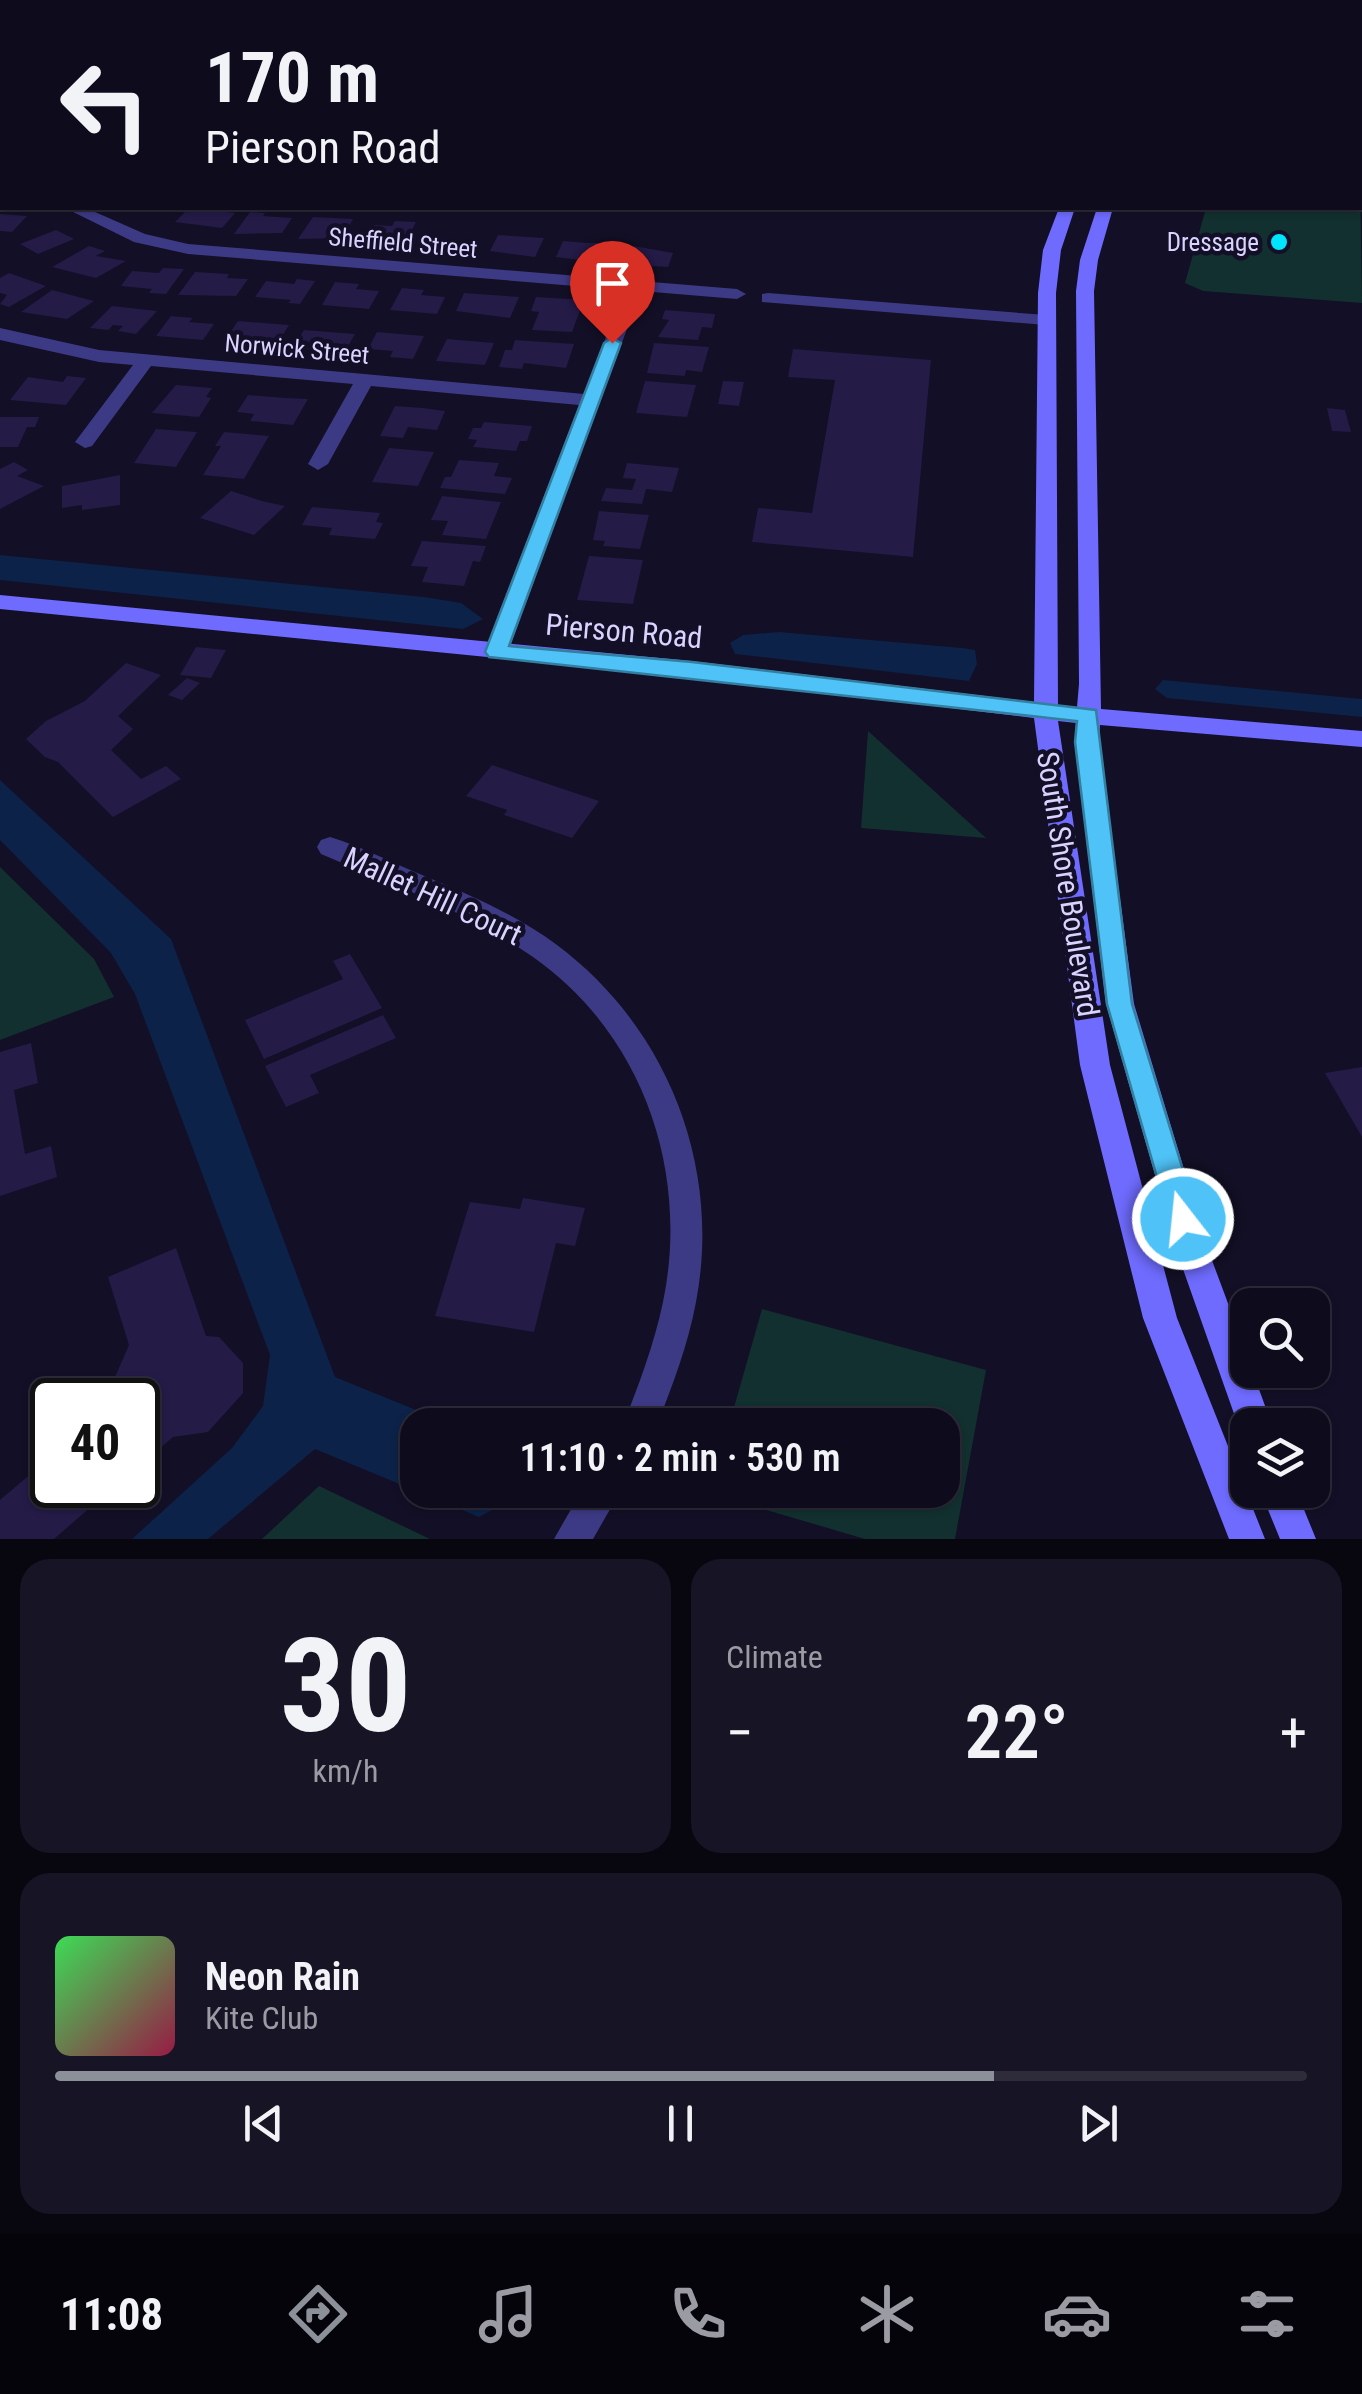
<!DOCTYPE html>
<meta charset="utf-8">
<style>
:root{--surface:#0e0b1c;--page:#171425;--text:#f1f3f6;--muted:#9b9ba3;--line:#2e2b3b;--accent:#8c9099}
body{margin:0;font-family:"Roboto Condensed",sans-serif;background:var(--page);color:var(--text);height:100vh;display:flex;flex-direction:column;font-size:38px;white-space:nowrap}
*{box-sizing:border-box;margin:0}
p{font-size:32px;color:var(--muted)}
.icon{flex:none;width:55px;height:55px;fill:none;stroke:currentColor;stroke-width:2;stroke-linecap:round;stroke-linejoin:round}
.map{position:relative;height:1539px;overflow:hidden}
.sheet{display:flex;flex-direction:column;gap:20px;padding:20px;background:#08060f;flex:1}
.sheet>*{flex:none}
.banner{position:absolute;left:0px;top:0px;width:1362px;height:210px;box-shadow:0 2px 8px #0004,0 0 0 2px var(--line);background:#0e0b1c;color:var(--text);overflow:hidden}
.controls{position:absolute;left:1230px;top:1288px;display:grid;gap:20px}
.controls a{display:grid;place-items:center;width:100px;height:100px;border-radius:20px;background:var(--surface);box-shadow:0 2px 8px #0004,0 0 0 2px var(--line);font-size:50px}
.speed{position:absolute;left:30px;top:1378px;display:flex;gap:20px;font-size:50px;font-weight:700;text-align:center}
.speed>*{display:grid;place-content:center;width:130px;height:130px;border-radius:50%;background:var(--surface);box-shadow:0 2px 8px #0004,0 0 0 2px var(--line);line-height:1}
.speed .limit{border:5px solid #111;border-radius:15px;background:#fff;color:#111}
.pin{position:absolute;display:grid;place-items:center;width:85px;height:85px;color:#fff;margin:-102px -42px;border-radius:50% 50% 50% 0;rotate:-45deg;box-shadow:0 0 10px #0007}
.pin .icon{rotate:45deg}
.me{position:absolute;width:110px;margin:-55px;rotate:344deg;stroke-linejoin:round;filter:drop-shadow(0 0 8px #0008)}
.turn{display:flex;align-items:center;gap:35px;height:210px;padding:0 40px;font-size:45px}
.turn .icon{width:130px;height:130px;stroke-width:2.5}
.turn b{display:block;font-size:70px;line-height:85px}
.big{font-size:75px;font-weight:600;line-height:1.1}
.sheet .widget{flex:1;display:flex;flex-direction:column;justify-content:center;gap:15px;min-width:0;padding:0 35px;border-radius:30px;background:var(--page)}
.sheet .dial{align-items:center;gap:0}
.dial b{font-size:130px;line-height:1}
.song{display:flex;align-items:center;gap:30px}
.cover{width:120px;height:120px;border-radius:15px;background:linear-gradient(135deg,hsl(130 70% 55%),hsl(340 70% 35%))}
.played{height:10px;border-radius:5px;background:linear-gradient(90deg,var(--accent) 75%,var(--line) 75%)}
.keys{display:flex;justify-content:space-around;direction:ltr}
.heat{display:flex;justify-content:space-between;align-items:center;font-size:55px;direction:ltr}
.sheet .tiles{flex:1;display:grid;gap:20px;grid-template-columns:1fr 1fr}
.widget:last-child{grid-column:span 2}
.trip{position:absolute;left:400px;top:1408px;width:560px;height:100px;border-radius:30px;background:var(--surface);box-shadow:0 2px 8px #0004,0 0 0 2px var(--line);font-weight:600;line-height:100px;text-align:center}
.tab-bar{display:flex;height:160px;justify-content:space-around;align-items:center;background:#06040b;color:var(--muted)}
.tab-bar .icon{width:70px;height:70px}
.tab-bar .active{color:var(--accent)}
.tab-bar b{font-size:45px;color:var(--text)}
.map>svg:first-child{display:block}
.green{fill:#12302f}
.water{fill:#0c2248}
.building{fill:#241b47}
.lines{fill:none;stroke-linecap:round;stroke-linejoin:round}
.street{fill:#3d3a85;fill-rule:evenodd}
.secondary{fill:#6f6bff;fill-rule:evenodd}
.route{fill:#4fc3f7;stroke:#337fa1;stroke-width:2.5}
.poi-dot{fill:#00e5ff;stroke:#130f26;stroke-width:4}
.labels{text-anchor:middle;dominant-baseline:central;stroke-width:9;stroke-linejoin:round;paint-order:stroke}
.far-poi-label{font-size:25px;fill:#d9d4ff;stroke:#130f26;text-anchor:end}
.far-street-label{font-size:25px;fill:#d9d4ff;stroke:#130f26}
.street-label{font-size:30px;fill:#d9d4ff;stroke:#130f26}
</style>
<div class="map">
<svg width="1362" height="1539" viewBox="0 0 1362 1539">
<rect width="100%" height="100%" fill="#130f26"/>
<g class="green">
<polygon points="1360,176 1362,303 1203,291 1185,283 1206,208 1360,208"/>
<polygon points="868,731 986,838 861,828"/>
<polygon points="0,867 94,959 114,997 0,1040"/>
<polygon points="762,1309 986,1370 955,1539 865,1539 709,1493 942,1490 942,1425 729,1425"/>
<polygon points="319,1486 430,1539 262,1539"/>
</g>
<g class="water">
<polygon points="0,555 424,597 461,603 483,619 463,629 0,580"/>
<polygon points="779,632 962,648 975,650 977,664 969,681 735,654 730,643 743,635"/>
<polygon points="1163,680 1362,699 1362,717 1167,698 1155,689"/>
<polygon points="0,780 171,939 335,1377 453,1425 418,1425 418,1490 511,1490 513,1499 479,1517 315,1449 208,1539 132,1539 232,1448 263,1406 270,1355 135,994 111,953 0,840"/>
</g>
<g class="building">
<polygon points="189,208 220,208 217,211 235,213 222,228 175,222"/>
<polygon points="250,212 265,213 263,216 292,218 282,233 234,234"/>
<polygon points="0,214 27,216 12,232 0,231"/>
<polygon points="313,217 353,219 342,238 298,239"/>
<polygon points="395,221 416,222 403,247 365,241 374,225 392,226"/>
<polygon points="56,230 74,239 38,254 20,244"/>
<polygon points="498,235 544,238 535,257 490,251"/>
<polygon points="563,241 587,243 612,243 604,263 556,257"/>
<polygon points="89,246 105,251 96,256 126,261 96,278 52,267"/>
<polygon points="634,246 673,253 668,267 619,264 625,249 633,250"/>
<polygon points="163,268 184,269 166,294 149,293 152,289 121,286 132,271 159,273"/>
<polygon points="195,272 229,274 227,278 248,279 236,296 178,295"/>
<polygon points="9,273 46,286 9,307 0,304 7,295 0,293 0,278"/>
<polygon points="297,279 315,281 300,304 288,303 291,300 255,297 266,281 294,284"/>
<polygon points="335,282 359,284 356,289 379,291 369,309 322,305"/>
<polygon points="402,288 424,290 421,295 445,297 437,314 390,310"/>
<polygon points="52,290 94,301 67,319 21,312"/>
<polygon points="464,293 519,297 510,318 456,311"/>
<polygon points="536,297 584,300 572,332 532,330 539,312 531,311"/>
<polygon points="112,306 157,311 136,334 118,331 123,326 113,325 108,330 90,328"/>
<polygon points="665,310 715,314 712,328 702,327 698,340 658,337 669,320 662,319"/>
<polygon points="171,316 193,318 189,322 214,324 203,340 156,336"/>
<polygon points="238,321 289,325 275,348 260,346 263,341 251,340 248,345 223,343"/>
<polygon points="304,330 355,334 346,350 292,349"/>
<polygon points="377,332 424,336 413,359 390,357 393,351 368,349"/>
<polygon points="447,339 494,343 485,365 436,361"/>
<polygon points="515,340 574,344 566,368 524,363 522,369 499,367 505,350 512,350"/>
<polygon points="654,343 709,347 702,372 686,370 685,376 647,373"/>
<polygon points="793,349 931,360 913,557 752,542 758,508 812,513 835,380 788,377"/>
<polygon points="67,376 86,378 66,405 10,400 28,377 63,382"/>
<polygon points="645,381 696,385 687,417 636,413"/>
<polygon points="723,381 744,382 739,406 718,404"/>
<polygon points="176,385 212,388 206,397 211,398 199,417 152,413"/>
<polygon points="248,395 286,398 308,399 293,425 250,421 254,414 237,412"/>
<polygon points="395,406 423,408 445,411 437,430 408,427 403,438 380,436"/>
<polygon points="1327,408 1345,410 1351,432 1332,431"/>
<polygon points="0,417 39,417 35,427 27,427 18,447 0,447"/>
<polygon points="484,422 532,426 527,441 520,441 516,451 473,447 477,440 468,439 473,428 481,428"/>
<polygon points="156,429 197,432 176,467 134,463"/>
<polygon points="224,432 269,436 244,479 203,475 221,446 215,446"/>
<polygon points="389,448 434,452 418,486 372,482"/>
<polygon points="459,460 499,463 494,476 512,478 505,494 440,488 445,477 451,477"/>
<polygon points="14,462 28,470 17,476 44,486 0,509 0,469"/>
<polygon points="627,463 679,468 672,492 646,489 642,504 601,501 606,488 632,490 636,479 623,478"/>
<polygon points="120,475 120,505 82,510 82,505 62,508 62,486"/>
<polygon points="231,491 262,501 285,506 254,535 200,518"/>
<polygon points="442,496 501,502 486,539 442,535 448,521 431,520"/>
<polygon points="312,507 380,513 376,522 383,523 375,539 329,535 332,528 302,525"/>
<polygon points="599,511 649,515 640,549 603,546 605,541 593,540"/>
<polygon points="422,541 486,546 480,562 473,561 464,586 422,582 428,567 411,566"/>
<polygon points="589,556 643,560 633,604 577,600"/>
<polygon points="196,647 226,650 211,678 180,675"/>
<polygon points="126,663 161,675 118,716 133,729 111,750 141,779 166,766 181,779 113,817 58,762 45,757 26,739 46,721 85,701"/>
<polygon points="187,678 200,683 182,700 168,695"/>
<polygon points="492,765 599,801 572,838 504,815 507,810 466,796"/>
<polygon points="350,954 382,1008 264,1059 245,1020 343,979 333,961"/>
<polygon points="383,1015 396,1038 310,1075 319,1093 286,1107 265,1066"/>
<polygon points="31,1043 38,1083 14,1090 25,1154 51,1146 57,1177 0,1196 0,1052"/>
<polygon points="1362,1067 1362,1137 1325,1073"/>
<polygon points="523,1198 585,1208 575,1246 556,1243 534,1332 435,1316 470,1202 520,1209"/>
<polygon points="176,1248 206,1336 219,1337 243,1363 243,1393 208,1432 173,1437 138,1467 138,1400 105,1400 129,1345 108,1277"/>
<polygon points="52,1456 52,1485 116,1485 54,1539 0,1539 0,1500"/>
</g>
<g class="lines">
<g class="street">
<rect x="0" y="98" width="2" height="8"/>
<rect x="0" y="184" width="2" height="10"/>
<polygon points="65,208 86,208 145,234 188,244 737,289 746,294 737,299 641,291 508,652 496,659 484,652 579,405 371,386 328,464 318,470 308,464 353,384 151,366 92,446 85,448 75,442 133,365 99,362 0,340 0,328 99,350 584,394 624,290 188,254 134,242"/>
<polygon points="768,293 1046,315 1055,320 1046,325 762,302 762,294"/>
<path d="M330 837C359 846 387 860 415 872 463 892 514 913 557 945 667 1027 722 1166 696 1302 688 1345 673 1384 657 1425H623C639 1384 654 1345 663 1302 690 1172 643 1034 533 957 469 912 393 885 321 854L317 847 321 840Z"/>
<polygon points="582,1490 621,1490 593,1539 554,1539"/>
</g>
<g class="secondary">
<polygon points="1347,0 1362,0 1362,4 1346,2"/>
<polygon points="1059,208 1075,208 1061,250 1056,293 1058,705 1077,707 1079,684 1076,291 1080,260 1097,208 1113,208 1098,260 1094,291 1101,709 1362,731 1362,747 1100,725 1099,742 1134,1004 1210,1255 1248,1357 1248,1370 1252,1370 1272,1425 1248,1425 1248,1439 1238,1425 1178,1255 1106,1004 1075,742 1076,723 1058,721 1110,1065 1177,1318 1265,1539 1229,1539 1143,1318 1080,1065 1034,718 691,677 0,609 0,595 691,661 1034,702 1038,293 1043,250"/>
<polygon points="1260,1490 1296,1490 1316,1539 1280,1539"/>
</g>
</g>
<polygon class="route" points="612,338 621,343 509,646 692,662 1096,710 1132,1004 1198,1219 1193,1228 1183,1232 1173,1228 1169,1219 1107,1004 1075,742 1077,721 489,657 485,652 604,343"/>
<circle class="poi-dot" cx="1279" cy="242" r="10"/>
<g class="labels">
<g class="far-poi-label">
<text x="1259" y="242">Dressage</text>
</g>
<g class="far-street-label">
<text transform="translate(403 243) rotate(5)">Sheffield Street</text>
<text transform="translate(297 349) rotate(5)">Norwick Street</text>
</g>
<g class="street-label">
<text transform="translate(624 631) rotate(5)">Pierson Road</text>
<text transform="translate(1068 884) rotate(81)">South Shore Boulevard</text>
<text transform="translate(433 896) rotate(25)">Mallet Hill Court</text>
</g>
</g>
</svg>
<div class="controls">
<a><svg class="icon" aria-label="search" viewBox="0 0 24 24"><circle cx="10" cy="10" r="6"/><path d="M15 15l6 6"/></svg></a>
<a><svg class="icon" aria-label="layers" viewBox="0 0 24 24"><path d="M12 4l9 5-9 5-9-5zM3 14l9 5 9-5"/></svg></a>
</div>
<div class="speed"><div class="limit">40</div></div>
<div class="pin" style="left:612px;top:343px;background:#d93025"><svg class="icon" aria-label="arrive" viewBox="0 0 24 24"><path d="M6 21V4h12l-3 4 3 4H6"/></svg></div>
<svg class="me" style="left:1183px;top:1219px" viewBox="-20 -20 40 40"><circle r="17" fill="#4fc3f7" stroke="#fff" stroke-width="3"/><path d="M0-11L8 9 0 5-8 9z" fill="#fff"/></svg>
<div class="trip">11:10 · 2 min · 530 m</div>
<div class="banner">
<div class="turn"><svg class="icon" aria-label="left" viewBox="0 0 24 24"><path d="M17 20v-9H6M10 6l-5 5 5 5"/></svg><div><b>170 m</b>Pierson Road</div></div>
</div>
</div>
<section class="sheet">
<div class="tiles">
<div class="widget dial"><b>30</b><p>km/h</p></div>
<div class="widget"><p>Climate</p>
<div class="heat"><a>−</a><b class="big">22°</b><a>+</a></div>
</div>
<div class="widget">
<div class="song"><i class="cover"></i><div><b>Neon Rain</b><p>Kite Club</p></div></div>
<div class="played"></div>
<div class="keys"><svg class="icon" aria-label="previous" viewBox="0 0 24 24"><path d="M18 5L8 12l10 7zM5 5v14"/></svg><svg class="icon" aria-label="pause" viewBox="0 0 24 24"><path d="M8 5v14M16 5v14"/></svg><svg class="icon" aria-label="next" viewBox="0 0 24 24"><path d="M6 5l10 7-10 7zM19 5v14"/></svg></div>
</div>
</div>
</section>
<nav class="tab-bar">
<b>11:08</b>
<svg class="icon active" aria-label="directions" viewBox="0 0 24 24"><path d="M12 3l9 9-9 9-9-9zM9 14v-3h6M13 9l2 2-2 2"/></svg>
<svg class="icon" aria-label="music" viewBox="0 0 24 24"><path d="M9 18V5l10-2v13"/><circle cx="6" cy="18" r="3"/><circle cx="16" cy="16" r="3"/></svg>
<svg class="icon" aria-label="phone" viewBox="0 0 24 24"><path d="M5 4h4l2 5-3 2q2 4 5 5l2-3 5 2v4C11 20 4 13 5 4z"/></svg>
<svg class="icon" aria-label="climate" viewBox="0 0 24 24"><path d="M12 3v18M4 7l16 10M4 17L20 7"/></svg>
<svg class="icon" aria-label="car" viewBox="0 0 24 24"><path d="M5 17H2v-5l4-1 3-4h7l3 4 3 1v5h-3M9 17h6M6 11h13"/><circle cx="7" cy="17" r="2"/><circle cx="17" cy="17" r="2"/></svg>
<svg class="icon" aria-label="filters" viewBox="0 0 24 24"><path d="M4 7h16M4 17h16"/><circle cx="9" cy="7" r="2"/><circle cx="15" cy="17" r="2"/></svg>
</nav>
